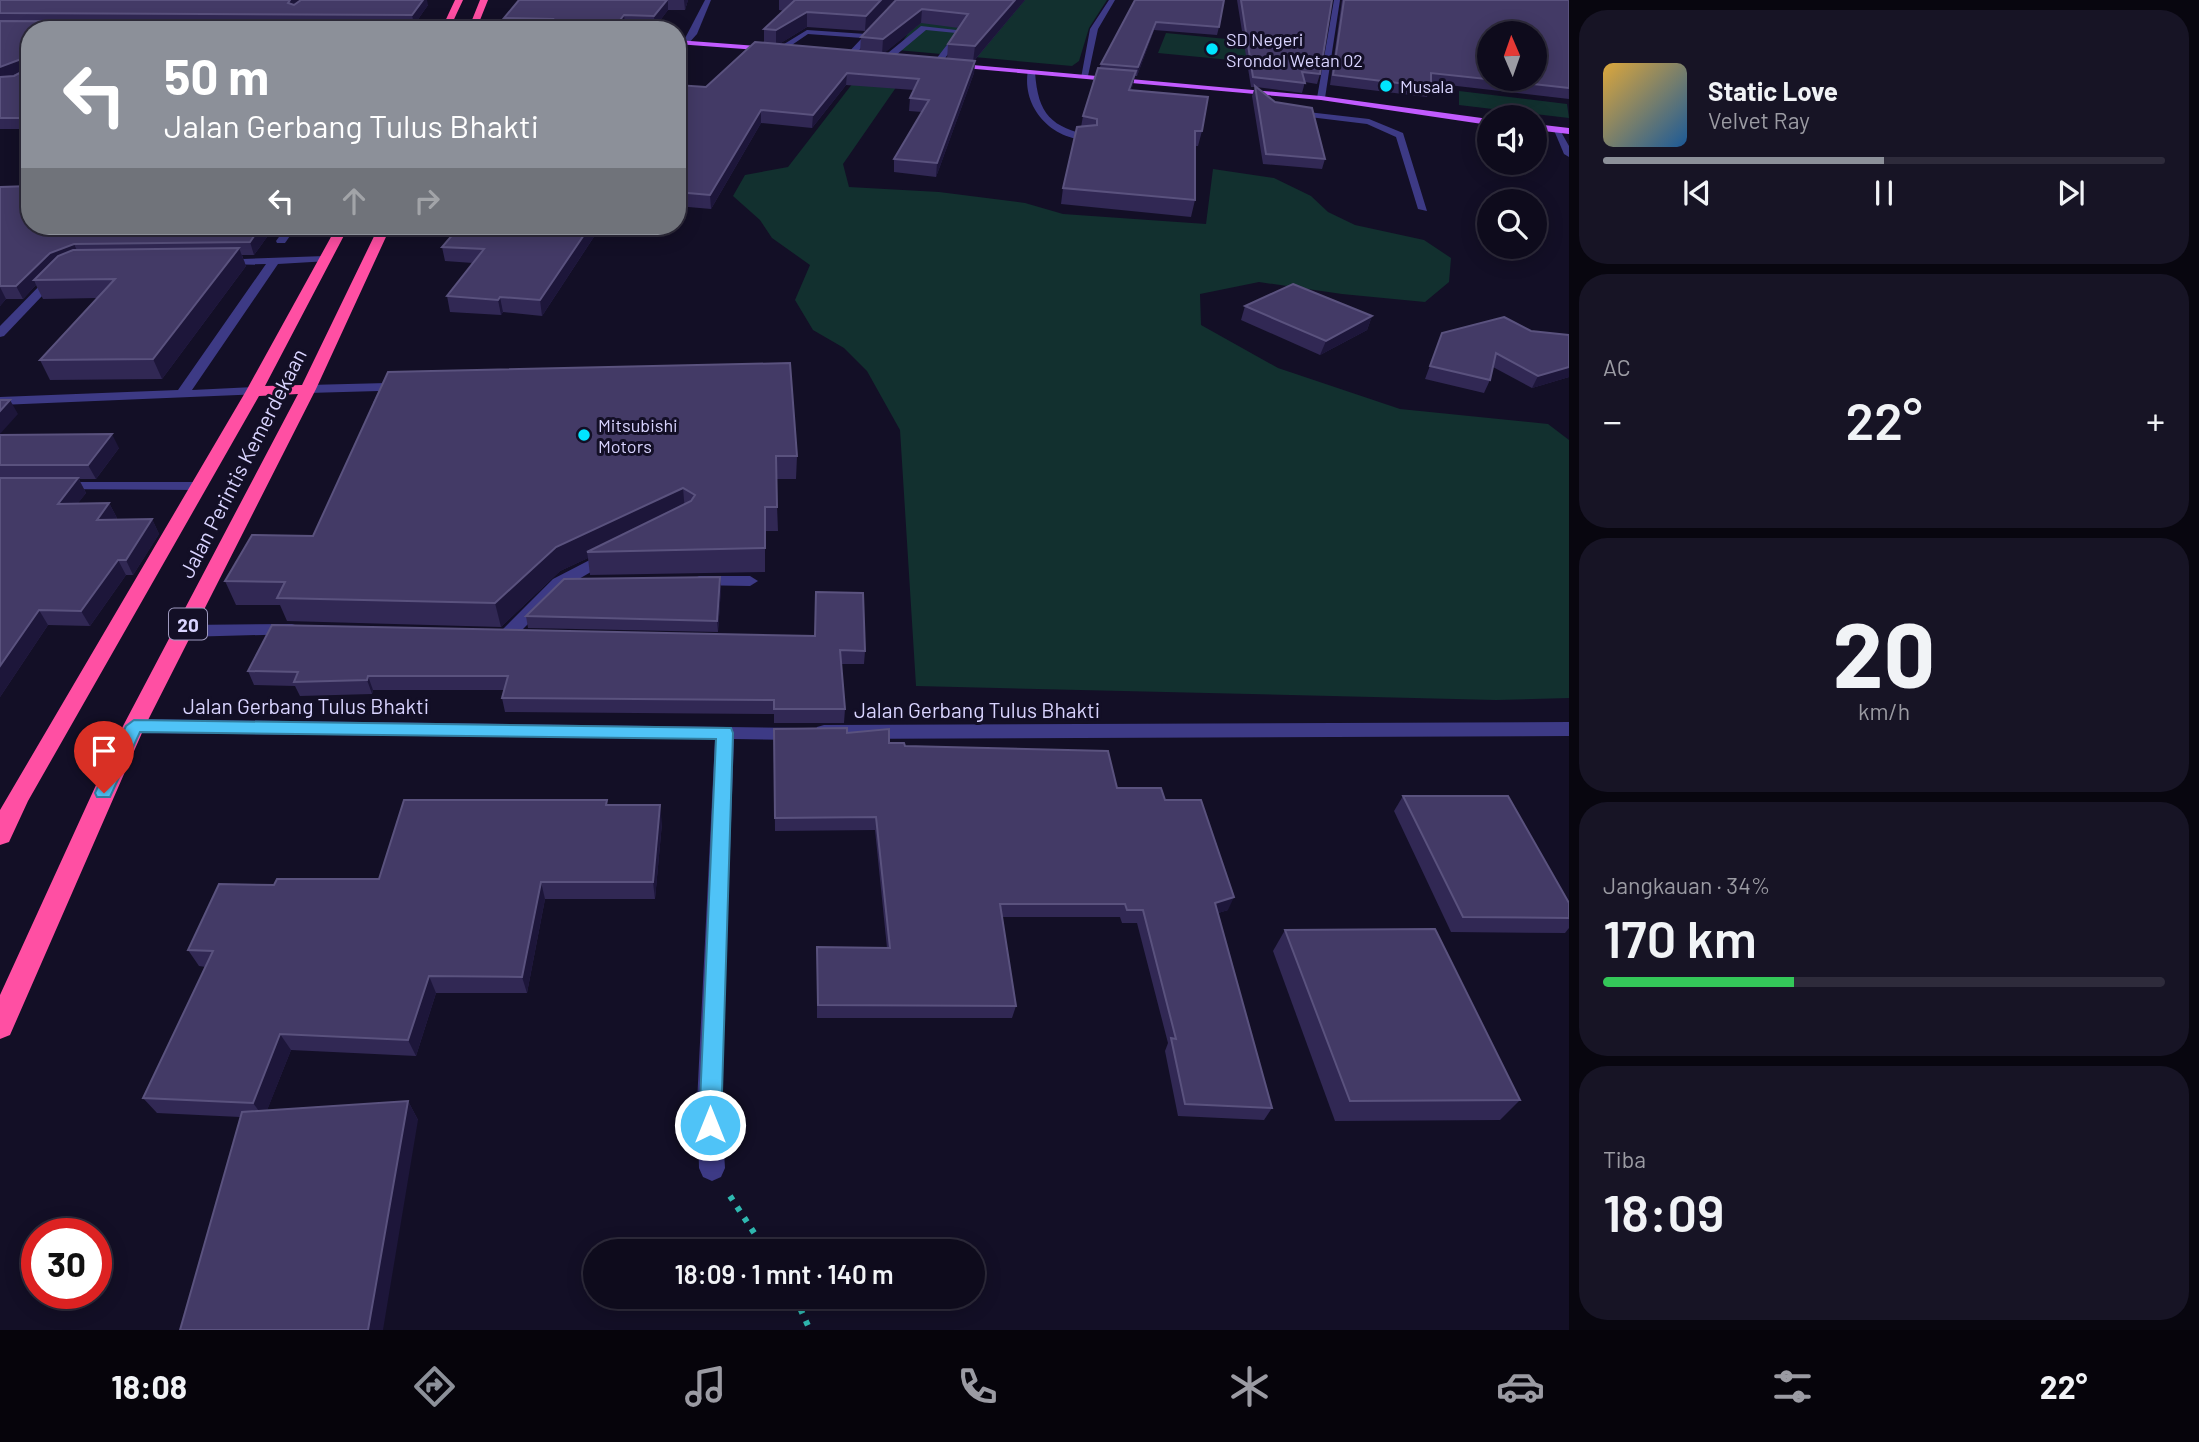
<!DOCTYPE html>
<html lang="id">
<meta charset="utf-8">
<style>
:root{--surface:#0e0b1c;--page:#171425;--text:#f1f3f6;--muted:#9b9ba3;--line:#2e2b3b;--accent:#8c9099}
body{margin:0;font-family:Barlow,sans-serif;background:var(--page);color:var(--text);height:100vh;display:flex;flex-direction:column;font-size:26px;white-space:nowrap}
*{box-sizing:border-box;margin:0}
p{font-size:23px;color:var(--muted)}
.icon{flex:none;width:38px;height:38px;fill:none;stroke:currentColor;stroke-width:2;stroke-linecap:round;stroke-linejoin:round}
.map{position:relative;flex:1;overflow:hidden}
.panel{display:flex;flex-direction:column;gap:10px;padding:10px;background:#08060f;width:630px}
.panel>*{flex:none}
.guide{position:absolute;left:21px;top:21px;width:665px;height:214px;border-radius:28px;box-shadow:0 4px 18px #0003,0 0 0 2px var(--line);background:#8c9099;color:#fff;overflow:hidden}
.needle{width:46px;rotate:358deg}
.tools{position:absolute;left:1477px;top:21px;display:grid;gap:14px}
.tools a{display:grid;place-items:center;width:70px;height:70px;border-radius:50%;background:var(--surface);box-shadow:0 4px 18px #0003,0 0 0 2px var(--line);font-size:35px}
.speed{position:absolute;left:21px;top:1218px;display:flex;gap:14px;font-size:35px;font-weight:700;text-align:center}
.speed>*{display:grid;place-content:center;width:91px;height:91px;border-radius:50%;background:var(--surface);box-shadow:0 4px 18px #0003,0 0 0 2px var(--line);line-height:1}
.speed .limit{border:10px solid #d22;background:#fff;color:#111}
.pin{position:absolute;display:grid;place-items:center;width:60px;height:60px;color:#fff;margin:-72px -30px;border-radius:50% 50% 50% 0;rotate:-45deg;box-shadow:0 0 7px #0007}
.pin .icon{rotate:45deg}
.me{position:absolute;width:77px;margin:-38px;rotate:0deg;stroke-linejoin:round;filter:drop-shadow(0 0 5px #0008)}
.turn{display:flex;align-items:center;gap:24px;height:147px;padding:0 28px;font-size:32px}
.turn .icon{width:91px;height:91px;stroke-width:2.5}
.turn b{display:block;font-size:49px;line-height:60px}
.lanes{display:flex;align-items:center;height:66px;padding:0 28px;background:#0003;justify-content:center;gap:35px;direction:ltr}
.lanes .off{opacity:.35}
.big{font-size:52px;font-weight:600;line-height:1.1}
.panel .tile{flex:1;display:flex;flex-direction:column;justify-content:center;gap:10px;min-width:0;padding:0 24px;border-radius:28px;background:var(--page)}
.panel .dial{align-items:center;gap:0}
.dial b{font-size:91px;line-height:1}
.song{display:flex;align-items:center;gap:21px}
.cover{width:84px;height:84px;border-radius:10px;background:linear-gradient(135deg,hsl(40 70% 55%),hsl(210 70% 35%))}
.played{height:7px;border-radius:4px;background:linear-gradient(90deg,var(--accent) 50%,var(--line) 50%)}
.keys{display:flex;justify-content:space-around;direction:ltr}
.heat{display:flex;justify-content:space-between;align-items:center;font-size:38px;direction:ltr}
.charge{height:10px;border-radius:5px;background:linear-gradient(90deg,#34c759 34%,var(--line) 0)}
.trip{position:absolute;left:583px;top:1239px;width:402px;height:70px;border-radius:35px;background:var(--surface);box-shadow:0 4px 18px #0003,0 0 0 2px var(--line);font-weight:600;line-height:70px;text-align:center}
.tab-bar{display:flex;height:112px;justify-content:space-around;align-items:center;background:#06040b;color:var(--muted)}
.tab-bar .icon{width:49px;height:49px}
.tab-bar .on{color:var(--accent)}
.tab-bar b{font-size:32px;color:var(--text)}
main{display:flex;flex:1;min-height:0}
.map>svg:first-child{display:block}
.green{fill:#12302f}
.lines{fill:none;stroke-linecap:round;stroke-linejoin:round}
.path{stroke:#2fb8b0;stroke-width:6;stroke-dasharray:5 8;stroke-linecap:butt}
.minor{fill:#3d3a85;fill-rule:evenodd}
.major{fill:#c25bff;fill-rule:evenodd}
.highway{fill:#ff4fa3;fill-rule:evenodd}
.wall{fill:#312854;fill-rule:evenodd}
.shaded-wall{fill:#1d163a}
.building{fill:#433a66;stroke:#5a527e;stroke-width:2;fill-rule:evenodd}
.route{fill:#4fc3f7;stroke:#337fa1;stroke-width:2}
.poi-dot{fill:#00e5ff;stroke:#130f26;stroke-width:2.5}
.labels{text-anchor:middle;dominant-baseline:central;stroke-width:6;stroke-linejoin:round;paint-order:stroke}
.far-poi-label{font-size:18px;fill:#d9d4ff;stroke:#130f26;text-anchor:start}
.shield{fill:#130f26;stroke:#9e99be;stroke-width:2}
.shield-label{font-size:19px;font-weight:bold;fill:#d9d4ff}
.street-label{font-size:21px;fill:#d9d4ff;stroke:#130f26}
</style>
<main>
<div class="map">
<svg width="1569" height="1330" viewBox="0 0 1569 1330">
<rect width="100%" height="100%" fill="#130f26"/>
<g class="green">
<polygon points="930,0 1107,0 1089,28 1079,61 1072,66 897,50"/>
<polygon points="1166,33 1267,43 1262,63 1158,53"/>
<polygon points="863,70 906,73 843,164 849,187 939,192 1025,203 1063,214 1206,224 1213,169 1274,178 1311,196 1328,212 1355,225 1424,240 1451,258 1449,282 1425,302 1342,294 1259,282 1200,294 1201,325 1278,368 1400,409 1548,424 1569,440 1569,698 1496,700 916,686 900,430 867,371 844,348 813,330 795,300 810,265 772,238 760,220 733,196 745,175 788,167"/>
<polygon points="1459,91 1567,104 1569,118 1459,105"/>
</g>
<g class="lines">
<g class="path">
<polyline points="730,1196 766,1251"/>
<polyline points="795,1297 810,1330"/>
</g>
<g class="minor">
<polygon points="705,0 711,0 697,34 688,44 682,44"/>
<polygon points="898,0 905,0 852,58 845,56 862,38 808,34 783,51 776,49 807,30 866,34"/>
<polygon points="1109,0 1115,0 1098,29 1088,76 1081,78 1090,29"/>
<polygon points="1334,0 1340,0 1325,98 1321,100 1317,98"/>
<polygon points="384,26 461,28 464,30 381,30"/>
<polygon points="921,26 965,31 940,65 933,63 956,33 926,30 889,61 883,61 883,57"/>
<path d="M1028 70 1035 72C1038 115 1051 127 1092 136V140C1054 142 1021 109 1028 70Z"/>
<polygon points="1290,110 1369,119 1403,133 1427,211 1418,209 1396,137 1367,124 1293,115"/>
<polygon points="1553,128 1560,130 1569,146 1569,157 1564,154"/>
<polygon points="287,226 297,226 285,243 277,243 276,241"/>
<polygon points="325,256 330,259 329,261 278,264 192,390 254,387 259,388 259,394 0,405 0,397 178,390 266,264 220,265 216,264 216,260"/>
<polygon points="52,273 62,275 4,336 0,337 0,326"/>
<polygon points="387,383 393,387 387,403 380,407 373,403 379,391 308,393 301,389 308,385"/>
<polygon points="58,482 198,482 205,486 198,490 53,489 51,486"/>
<polygon points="609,550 617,555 615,558 565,587 512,640 500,640 497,636 500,632 553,579"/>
<polygon points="699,576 750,576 758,581 750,586 693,585 691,581"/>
<polygon points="292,624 298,626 300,630 298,634 184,637 176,631 184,625"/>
<polygon points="134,719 803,728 805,733 803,738 796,740 734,739 721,1103 725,1168 721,1177 712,1181 703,1177 699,1168 697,1103 715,739 134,733 127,731 125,726 127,721"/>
<polygon points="1569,722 1569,736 824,739 817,737 815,732 817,727 824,725"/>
</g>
<g class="major">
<polygon points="677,40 772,47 776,49 772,51 677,44"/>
<polygon points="950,63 1321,96 1489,119 1489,125 1321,100 953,67"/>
<polygon points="1535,124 1569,128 1569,134 1535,130"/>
</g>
<g class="highway">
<polygon points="455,0 463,0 449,30 441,30"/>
<polygon points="480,0 488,0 476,30 468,30"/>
<polygon points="337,226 349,226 265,386 302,385 379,226 391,226 316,389 145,726 10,1035 0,1039 0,995 123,726 298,394 259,396 28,801 9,842 0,845 0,810 246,391"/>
</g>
</g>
<g class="wall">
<polygon points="0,0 428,5 414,25 407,25 408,30 30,30 30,126 26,129 0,129"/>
<polygon points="519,0 688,0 685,10 668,10 655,27 625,26 622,30 506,29 504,18"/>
<path d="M779 0H894L865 31 807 27 779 44 860 51 861 37 896 0H1025L974 61H975L974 73 936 177 894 172V159L922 112 909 111 910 98 914 90 846 85 812 128 761 123 711 209 677 206V85L706 87 764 43V29L784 11 779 10ZM921 23 959 28 948 44 947 59 884 53Z"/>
<polygon points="1135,0 1219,27 1217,35 1154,30 1137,76 1135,76 1131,91 1202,131 1198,146 1195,146 1195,200 1191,217 1061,204 1063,188 1081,127 1083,116 1101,64"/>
<polygon points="1237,0 1332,0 1320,74 1317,84 1305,82 1302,93 1256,87 1325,159 1322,169 1263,164 1252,96 1255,87 1251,87"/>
<polygon points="1342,0 1569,0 1569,99 1431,83 1427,97 1330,85"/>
<polygon points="0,187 275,226 254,255 242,255 246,266 162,379 50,380 40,360 98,298 43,299 36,285 23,299 6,299 0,306"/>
<polygon points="460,226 626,226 624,228 601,226 542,316 503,312 501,315 450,312 447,296 473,263 445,261 442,247"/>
<polygon points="1245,306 1372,316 1367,330 1320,355 1241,320"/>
<polygon points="1531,331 1569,335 1569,377 1532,388 1493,367 1490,380 1484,393 1425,379 1442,333"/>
<polygon points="388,372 797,456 796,479 776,479 778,531 765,531 765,572 590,575 588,558 560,571 501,627 287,621 280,605 236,605 225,581 313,536"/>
<polygon points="0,435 119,448 96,479 79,479 86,493 77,504 109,503 117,518 116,520 152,519 159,534 133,575 126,575 90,626 48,625 0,697"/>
<polygon points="721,588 718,632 528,628 526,616"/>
<polygon points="272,625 865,651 864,664 841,664 845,709 844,723 774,723 774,714 505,712 502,698 504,690 373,690 372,694 300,696 295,686 254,685 248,671"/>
<polygon points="774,729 847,733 889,743 1117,788 1165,800 1228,910 1218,913 1272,1108 1264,1120 1178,1116 1165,1051 1168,1043 1137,923 1122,923 1120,917 1002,917 1016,1006 1012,1018 817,1018 817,947 887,948 875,830 775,831"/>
<polygon points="1403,796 1569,903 1569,928 1565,933 1451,932 1394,811"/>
<polygon points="608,805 662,823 655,899 545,899 527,993 436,993 416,1056 291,1050 267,1110 408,1101 418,1120 240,1117 157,1113 143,1098 206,967 199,966 188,950 274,885 379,879"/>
<polygon points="1285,930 1520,1100 1500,1120 1335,1121 1273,951"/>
</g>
<g class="shaded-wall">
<polygon points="290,0 301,0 290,12 288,3"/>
<polygon points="423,0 427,0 428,5 414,25 412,15"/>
<polygon points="668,0 668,10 655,27 654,16"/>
<polygon points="684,0 688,0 685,10"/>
<polygon points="881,0 894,0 865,31 866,16"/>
<polygon points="1015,0 1025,0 973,62 975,46"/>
<polygon points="922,9 921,23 882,55 883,39"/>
<polygon points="807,12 807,27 776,46 776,30"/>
<polygon points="624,15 625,26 621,30 620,20"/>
<polygon points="598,20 599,30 595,30"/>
<polygon points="1156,22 1154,30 1137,76 1138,67"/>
<polygon points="406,23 408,30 401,30"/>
<polygon points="24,58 29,69 0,80 0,67"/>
<polygon points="975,61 974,73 936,177 937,163"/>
<polygon points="1136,71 1133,85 1126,105 1129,90"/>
<polygon points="847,73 846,85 812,128 813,115"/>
<polygon points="761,110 761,123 711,209 710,195"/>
<polygon points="30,111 30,126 26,129 21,118"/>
<polygon points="261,226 275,226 254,255 250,242"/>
<polygon points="590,226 601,226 542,316 540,300"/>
<polygon points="74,244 80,257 34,280 36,285 23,299 16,286 50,253"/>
<polygon points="239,248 246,266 162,379 153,359"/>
<polygon points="0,287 6,299 0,306"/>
<polygon points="500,297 503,312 501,315 498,300"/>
<polygon points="1372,316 1367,330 1320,355 1326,341"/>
<polygon points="1569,367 1569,377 1532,388 1538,376"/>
<polygon points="10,400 18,414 0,434 0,411"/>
<polygon points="112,434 119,448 96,479 88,465"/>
<polygon points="78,478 86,493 66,519 58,504"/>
<polygon points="683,488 685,512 587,552 588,558 560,571 501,627 495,603 556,547"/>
<polygon points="109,503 117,518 105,535 97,520"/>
<polygon points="152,519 159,534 133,575 126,560"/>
<polygon points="118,560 126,575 90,626 81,611"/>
<polygon points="720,577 721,588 718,632 717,621"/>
<polygon points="39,610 48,625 0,697 0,666"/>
<polygon points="368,676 373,690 372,694 367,680"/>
<polygon points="660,805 662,823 655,899 653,882"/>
<polygon points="541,882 545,899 527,993 522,977"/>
<polygon points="1234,897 1228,910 1209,916 1215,903"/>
<polygon points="429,976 436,993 416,1056 408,1040"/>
<polygon points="280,1034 291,1050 264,1118 253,1103"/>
<polygon points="408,1101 418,1120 383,1330 368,1330"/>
</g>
<g class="building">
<polygon points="0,0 290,0 288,3 294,5 301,0 423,0 412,15 0,13"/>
<polygon points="519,0 667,0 654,16 624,15 620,20 598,20 595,30 548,30 553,19 504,18"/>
<polygon points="795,0 881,0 866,16 807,12 776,30 764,29"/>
<polygon points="896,0 1015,0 975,46 948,44 968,14 922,9 883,39 861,37"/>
<polygon points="1135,0 1224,0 1219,27 1156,22 1138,67 1101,64"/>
<polygon points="1241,0 1332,0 1320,74 1302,72 1305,83 1253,77"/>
<path d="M1344 0H1569V88L1431 73V87L1333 75ZM1489 33H1535V79H1489Z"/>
<polygon points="0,21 406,23 401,30 30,30 30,111 21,118 0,118 0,77 14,76 27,69 28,61 24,58 0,67"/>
<polygon points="755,42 975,61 937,163 894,159 929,100 910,98 919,79 847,73 813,115 761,110 710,195 677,192 677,85 706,87"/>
<polygon points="1098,68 1136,71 1129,90 1208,97 1202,131 1195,131 1195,200 1063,188 1077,127 1097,125 1097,119 1083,116"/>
<polygon points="1255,86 1275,102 1312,108 1325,159 1266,154"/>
<polygon points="30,186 30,226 261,226 250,242 74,244 50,253 16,286 0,286 0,187"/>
<polygon points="460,226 590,226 540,300 500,297 498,300 447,296 484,249 442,247"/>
<polygon points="239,248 153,359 40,360 115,279 34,280 58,256 73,250"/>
<polygon points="1293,284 1372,316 1326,341 1245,306"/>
<polygon points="1504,317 1531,331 1569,335 1569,367 1538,376 1496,353 1490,380 1430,366 1442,333"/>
<polygon points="790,363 797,456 776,456 777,507 765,507 765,548 587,552 691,501 695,495 683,488 556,547 495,603 277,598 285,582 225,581 252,535 313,536 388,372"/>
<polygon points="0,400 10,400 0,411"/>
<polygon points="112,434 88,465 0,465 0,435"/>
<polygon points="0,478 78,478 58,504 109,503 97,520 152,519 126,560 118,560 81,611 39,610 0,666"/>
<polygon points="720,577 717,621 526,616 564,579"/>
<polygon points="816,592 863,593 865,651 840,650 845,709 774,709 774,700 502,698 508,676 368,676 367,680 294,682 298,672 248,671 272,625 815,636"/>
<polygon points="847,728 847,733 889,729 889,743 904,743 905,746 1108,751 1117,788 1161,788 1165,800 1201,800 1234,897 1215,903 1272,1108 1185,1104 1171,1038 1176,1039 1143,910 1127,910 1125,904 1000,904 1016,1006 818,1005 817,947 890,948 876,817 775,818 774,729"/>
<polygon points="1403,796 1508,796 1569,903 1569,918 1463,917"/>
<polygon points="404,800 607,800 606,805 660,805 653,882 541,882 522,977 429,976 408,1040 280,1034 253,1103 143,1098 213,951 188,950 219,884 274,885 277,879 379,879"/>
<polygon points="1435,929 1520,1100 1350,1101 1285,930"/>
<polygon points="408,1101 368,1330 180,1330 242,1112"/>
</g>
<polygon class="route" points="134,720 731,728 733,733 721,1125 718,1133 710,1136 702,1133 699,1125 716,739 140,732 110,797 97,797 95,793 126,726"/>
<g class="poi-dot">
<circle cx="1212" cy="49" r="7"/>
<circle cx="1386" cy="86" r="7"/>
<circle cx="584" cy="435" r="7"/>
</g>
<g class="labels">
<g class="far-poi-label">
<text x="1226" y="39">SD Negeri<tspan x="1226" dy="21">Srondol Wetan 02</tspan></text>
<text x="1400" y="86">Musala</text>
<text x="598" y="425">Mitsubishi<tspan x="598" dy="21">Motors</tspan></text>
</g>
<rect class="shield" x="169" y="608.5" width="38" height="31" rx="5"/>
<g class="shield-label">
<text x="188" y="624">20</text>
</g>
<g class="street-label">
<text transform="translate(242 463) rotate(-63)">Jalan Perintis Kemerdekaan</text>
<text x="306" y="705">Jalan Gerbang Tulus Bhakti</text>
<text x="977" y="709">Jalan Gerbang Tulus Bhakti</text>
</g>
</g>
</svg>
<div class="tools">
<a><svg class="needle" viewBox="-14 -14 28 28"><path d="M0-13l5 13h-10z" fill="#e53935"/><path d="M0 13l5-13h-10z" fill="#9b9ba3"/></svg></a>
<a><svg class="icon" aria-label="sound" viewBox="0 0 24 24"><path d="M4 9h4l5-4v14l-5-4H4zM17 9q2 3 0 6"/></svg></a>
<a><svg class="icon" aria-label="search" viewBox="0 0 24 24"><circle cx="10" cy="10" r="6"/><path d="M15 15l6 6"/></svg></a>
</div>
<div class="speed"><div class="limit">30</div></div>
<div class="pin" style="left:104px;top:793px;background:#d93025"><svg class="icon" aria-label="arrive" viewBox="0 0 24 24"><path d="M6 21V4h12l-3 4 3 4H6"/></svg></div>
<svg class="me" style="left:710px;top:1125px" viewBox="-20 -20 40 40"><circle r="17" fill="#4fc3f7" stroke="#fff" stroke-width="3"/><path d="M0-11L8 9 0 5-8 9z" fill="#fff"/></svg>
<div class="trip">18:09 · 1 mnt · 140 m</div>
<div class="guide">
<div class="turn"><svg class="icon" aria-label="left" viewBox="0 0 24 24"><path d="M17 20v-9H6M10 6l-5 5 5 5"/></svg><div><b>50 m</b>Jalan Gerbang Tulus Bhakti</div></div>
<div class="lanes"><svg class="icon" aria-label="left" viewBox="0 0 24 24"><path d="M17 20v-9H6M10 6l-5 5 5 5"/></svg><svg class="icon off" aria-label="ahead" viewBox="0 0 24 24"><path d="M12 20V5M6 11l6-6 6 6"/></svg><svg class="icon off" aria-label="right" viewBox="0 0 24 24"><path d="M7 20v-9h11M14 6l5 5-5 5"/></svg></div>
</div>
</div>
<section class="panel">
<div class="tile">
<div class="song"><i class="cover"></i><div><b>Static Love</b><p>Velvet Ray</p></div></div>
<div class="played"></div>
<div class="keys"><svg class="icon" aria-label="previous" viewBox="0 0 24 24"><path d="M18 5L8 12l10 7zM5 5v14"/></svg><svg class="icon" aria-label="pause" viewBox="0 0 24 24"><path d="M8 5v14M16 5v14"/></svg><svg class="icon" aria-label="next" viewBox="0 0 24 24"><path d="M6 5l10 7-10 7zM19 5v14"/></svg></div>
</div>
<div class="tile"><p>AC</p>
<div class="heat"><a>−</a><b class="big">22°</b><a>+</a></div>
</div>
<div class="tile dial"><b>20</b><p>km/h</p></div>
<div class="tile"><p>Jangkauan · 34%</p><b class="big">170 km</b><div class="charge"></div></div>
<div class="tile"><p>Tiba</p><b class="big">18:09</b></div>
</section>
</main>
<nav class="tab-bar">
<b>18:08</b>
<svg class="icon on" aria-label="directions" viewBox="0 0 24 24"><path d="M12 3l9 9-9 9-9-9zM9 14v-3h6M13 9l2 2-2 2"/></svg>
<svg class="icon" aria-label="music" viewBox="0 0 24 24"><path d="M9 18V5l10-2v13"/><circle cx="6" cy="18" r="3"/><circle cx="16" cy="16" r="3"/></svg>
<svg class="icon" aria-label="phone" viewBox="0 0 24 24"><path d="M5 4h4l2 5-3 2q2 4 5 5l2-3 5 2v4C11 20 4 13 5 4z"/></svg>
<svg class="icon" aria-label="climate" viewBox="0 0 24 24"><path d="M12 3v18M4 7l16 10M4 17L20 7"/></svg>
<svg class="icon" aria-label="car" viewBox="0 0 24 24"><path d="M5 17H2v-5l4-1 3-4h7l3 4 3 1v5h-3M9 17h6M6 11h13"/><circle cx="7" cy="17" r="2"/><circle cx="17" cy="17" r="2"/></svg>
<svg class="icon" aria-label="filters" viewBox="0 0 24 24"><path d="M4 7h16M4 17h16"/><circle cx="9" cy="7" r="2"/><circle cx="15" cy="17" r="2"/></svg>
<b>22°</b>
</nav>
